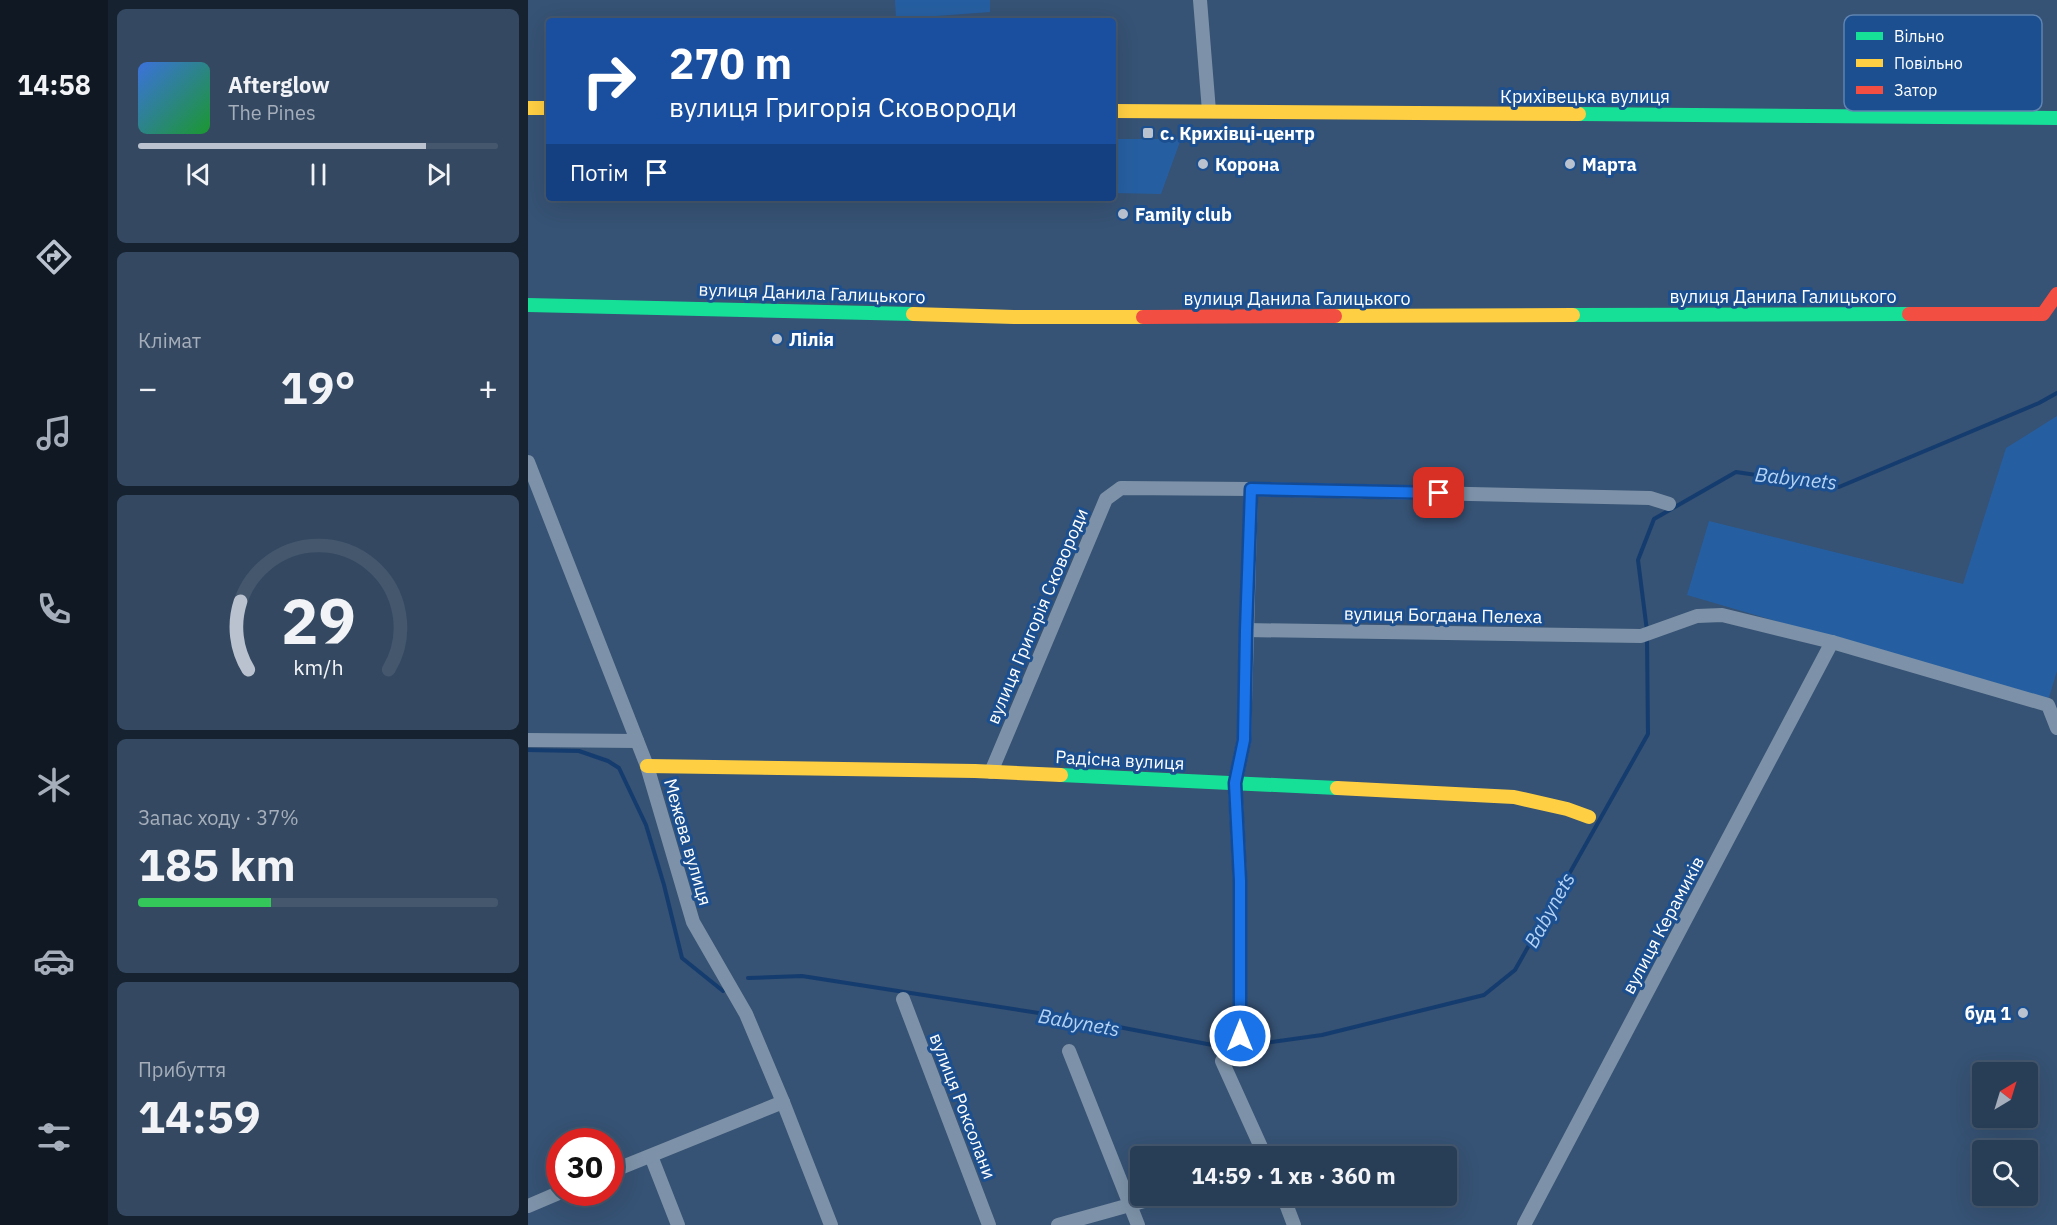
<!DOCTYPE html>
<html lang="uk">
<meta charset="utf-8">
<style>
:root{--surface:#283e57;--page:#344961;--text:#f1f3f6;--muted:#a5aeba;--line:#44576d;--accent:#b9c2ce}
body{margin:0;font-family:"IBM Plex Sans",sans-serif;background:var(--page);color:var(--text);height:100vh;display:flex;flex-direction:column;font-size:22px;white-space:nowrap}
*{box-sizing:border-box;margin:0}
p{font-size:20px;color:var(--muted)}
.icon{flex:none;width:33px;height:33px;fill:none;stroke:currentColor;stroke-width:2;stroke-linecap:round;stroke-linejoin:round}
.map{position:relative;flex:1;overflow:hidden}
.side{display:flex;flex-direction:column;gap:9px;padding:9px;background:#162230;width:420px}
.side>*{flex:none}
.banner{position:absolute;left:18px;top:18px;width:570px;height:183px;border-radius:6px;box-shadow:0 6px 24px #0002,0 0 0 2px var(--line);background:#1a4fa0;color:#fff;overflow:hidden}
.needle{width:39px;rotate:38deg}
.buttons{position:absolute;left:1444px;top:1062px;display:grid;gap:12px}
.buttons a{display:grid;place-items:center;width:66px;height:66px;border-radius:6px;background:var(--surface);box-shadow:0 6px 24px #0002,0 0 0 2px var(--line);font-size:30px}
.speed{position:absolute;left:18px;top:1128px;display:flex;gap:12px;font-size:30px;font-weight:700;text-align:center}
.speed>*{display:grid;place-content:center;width:78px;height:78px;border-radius:50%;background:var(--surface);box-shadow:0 6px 24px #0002,0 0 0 2px var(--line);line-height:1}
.speed .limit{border:9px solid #d22;background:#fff;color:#111}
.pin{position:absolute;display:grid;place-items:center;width:51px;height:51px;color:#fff;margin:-26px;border-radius:12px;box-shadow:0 3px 9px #0006}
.me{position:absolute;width:66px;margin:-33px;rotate:0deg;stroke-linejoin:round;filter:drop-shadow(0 0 4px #0008)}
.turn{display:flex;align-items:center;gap:21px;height:126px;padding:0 24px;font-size:27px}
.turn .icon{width:78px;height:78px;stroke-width:2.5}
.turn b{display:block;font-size:42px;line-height:51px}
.then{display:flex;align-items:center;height:57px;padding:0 24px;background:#0003;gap:12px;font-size:22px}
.big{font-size:45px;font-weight:700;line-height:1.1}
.side .card{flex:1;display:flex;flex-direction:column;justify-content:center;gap:9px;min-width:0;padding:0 21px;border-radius:9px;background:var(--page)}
.side .dial{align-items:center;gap:0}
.dial svg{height:156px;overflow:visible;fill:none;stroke:var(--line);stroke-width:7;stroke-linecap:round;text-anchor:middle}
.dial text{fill:var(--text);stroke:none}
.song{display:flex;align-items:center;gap:18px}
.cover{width:72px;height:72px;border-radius:9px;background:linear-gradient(135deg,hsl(220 70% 55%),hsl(130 70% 35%))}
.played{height:6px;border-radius:3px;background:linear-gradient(90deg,var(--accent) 80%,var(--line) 80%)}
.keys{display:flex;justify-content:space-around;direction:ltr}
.heat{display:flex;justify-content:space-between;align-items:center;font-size:33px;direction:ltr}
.charge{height:9px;border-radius:4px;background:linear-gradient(90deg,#34c759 37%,var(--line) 0)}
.trip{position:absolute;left:602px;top:1146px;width:327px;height:60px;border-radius:6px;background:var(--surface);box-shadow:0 6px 24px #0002,0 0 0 2px var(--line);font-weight:700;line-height:60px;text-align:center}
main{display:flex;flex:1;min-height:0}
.menu{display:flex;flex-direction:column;width:108px;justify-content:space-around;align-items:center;background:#101923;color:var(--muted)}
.menu .icon{width:42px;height:42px}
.menu .selected{color:var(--accent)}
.menu b{font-size:27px;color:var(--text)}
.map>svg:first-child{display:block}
.green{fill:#265fa1}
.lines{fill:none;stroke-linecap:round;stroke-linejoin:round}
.stream{stroke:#153c6e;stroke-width:4}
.street{stroke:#7d92a8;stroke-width:14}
.fast{stroke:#16e098;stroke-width:14}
.slow{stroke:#ffcf43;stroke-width:14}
.jam{stroke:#f24e42;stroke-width:14}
.route-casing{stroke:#114b97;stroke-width:15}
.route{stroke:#1a73e8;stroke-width:10}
.poi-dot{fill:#b9c2ce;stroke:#1b4f8f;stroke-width:2}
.labels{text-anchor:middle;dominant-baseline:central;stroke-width:6;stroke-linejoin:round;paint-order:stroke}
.street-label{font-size:18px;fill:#fff;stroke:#1b4f8f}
.poi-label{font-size:18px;font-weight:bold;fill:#fff;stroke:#1b4f8f;text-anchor:start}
.water-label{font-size:20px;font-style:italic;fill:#b5d3f5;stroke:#1b4f8f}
.key{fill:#1b4f8f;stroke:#5f84b1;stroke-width:1.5}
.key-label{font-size:16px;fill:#fff}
</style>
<main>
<nav class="menu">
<b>14:58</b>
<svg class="icon selected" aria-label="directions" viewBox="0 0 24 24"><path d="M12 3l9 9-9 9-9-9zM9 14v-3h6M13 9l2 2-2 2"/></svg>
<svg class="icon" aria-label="music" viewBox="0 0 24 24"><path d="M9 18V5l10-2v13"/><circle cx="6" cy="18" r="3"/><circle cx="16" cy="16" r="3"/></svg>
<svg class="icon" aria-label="phone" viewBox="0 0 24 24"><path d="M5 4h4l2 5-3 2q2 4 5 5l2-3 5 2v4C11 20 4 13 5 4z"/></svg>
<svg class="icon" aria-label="climate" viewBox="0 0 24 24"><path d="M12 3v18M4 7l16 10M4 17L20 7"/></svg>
<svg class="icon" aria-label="car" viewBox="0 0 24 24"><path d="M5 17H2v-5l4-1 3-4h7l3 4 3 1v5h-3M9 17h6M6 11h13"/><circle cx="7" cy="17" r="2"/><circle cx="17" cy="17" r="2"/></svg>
<svg class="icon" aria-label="filters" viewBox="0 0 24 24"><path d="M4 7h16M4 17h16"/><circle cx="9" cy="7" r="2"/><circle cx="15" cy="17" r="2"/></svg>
</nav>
<section class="side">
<div class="card">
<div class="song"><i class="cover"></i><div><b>Afterglow</b><p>The Pines</p></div></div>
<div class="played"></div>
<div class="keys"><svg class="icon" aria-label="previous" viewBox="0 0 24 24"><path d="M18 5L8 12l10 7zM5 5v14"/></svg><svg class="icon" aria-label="pause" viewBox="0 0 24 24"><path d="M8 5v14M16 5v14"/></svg><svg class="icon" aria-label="next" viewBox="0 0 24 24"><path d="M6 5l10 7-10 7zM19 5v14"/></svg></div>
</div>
<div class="card"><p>Клімат</p>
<div class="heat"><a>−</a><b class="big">19°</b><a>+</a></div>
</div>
<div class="card dial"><svg viewBox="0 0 100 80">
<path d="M14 69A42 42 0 1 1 86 69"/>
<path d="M14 69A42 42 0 0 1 10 34" stroke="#b9c2ce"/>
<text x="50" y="56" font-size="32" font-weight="700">29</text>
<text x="50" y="72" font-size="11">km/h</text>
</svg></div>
<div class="card"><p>Запас ходу · 37%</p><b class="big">185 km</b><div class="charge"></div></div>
<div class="card"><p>Прибуття</p><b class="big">14:59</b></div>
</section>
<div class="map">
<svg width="1529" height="1225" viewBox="0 0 1529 1225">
<rect width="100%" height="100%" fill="#365274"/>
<g class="green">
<polygon points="367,0 462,0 462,12 368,19"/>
<polygon points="585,139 653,139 633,194 585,193"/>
<polygon points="1529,416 1529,671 1520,701 1159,595 1181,521 1435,584 1478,448"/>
</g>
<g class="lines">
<g class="stream">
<polyline points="1119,631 1110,560 1126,519 1208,472 1311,487 1511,403 1529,393"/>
<polyline points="0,750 51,751 80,761 91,768 118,825 136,885 154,958 195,991"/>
<polyline points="220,978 274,976 549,1019 700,1048 794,1035 956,995 987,970 1120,734 1119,638"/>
</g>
<g class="street">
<polyline points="672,0 681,111"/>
<polyline points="0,462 119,766 165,922 218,1014 255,1102 303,1225"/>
<polyline points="718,630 1113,636 1169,616 1194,615 1304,642 1520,705 1529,728"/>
<polyline points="0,740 109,741"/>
<polyline points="463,772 578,499 593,488 723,489 1122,498 1141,504"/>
<polyline points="375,999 461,1225"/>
<polyline points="712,1036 712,881 707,783 716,740 723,489"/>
<polyline points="541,1051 610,1225"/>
<polyline points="694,1061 737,1156"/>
<polyline points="123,1156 150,1225"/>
<polyline points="82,1172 255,1102"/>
<polyline points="755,1196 766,1225"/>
<polyline points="0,1206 33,1192"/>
<polyline points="530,1225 634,1196"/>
<polyline points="996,1225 1304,642"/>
</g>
<g class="fast">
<polyline points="1051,114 1529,118"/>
<polyline points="0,305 385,314"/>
<polyline points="1045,315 1381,314"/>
<polyline points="533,775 809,788"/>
</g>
<g class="slow">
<polyline points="0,108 21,108"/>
<polyline points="585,111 1051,114"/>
<polyline points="385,314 486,317 615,317"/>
<polyline points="807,316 1045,315"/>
<polyline points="119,766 447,771 533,775"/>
<polyline points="809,788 986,797 1039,809 1061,817"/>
</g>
<g class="jam">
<polyline points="1381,314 1515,314 1529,294"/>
<polyline points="615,317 807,316"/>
</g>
</g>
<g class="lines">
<g class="route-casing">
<polyline id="route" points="712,1036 712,881 707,783 716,740 718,630 723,489 911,493"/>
</g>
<use href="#route" class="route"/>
</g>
<g class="poi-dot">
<rect x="614" y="127" width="12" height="12" rx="3"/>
<circle cx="675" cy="164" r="6"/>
<circle cx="1042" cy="164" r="6"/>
<circle cx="595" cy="214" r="6"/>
<circle cx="249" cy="339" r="6"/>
<circle cx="1495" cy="1013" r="6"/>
</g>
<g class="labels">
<g class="street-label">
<text x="1057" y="96">Крихівецька вулиця</text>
<text transform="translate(284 293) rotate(2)">вулиця Данила Галицького</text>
<text x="1255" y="296">вулиця Данила Галицького</text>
<text x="769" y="298">вулиця Данила Галицького</text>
<text transform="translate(915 615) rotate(1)">вулиця Богдана Пелеха</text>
<text transform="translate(509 616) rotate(-67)">вулиця Григорія Сковороди</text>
<text transform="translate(592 760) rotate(3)">Радісна вулиця</text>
<text transform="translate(160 842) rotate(74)">Межева вулиця</text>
<text transform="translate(1135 925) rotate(-62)">вулиця Керамиків</text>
<text transform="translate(435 1106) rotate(69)">вулиця Роксолани</text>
</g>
<g class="poi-label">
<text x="632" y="133">с. Крихівці-центр</text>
<text x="687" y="164">Корона</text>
<text x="1054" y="164">Марта</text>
<text x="607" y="214">Family club</text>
<text x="261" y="339">Лілія</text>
<text x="1483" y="1013" text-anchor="end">буд 1</text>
</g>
<g class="water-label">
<text transform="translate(1268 478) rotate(6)">Babynets</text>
<text transform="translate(1021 910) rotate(-61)">Babynets</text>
<text transform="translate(551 1022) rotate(10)">Babynets</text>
</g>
</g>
<rect x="1316" y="15" width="198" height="96" rx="9" class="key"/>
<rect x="1328" y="32" width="27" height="8" fill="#16e098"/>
<rect x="1328" y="59" width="27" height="8" fill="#ffcf43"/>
<rect x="1328" y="86" width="27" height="8" fill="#f24e42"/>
<g class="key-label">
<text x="1366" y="42">Вільно</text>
<text x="1366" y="69">Повільно</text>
<text x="1366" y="96">Затор</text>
</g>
</svg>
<div class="buttons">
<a><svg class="needle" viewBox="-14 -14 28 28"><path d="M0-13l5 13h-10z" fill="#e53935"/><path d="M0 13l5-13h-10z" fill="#a5aeba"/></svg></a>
<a><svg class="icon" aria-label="search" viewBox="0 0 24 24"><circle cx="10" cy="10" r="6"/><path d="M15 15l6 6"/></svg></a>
</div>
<div class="speed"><div class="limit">30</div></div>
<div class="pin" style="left:911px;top:493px;background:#d93025"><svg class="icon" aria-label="arrive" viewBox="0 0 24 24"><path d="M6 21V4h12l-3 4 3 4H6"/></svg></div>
<svg class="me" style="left:712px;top:1036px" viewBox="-20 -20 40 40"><circle r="17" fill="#1a73e8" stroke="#fff" stroke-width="3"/><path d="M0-11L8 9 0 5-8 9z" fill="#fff"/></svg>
<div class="trip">14:59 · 1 хв · 360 m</div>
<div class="banner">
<div class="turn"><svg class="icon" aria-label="right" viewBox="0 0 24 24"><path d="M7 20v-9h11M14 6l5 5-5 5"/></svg><div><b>270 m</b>вулиця Григорія Сковороди</div></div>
<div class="then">Потім<svg class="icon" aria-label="arrive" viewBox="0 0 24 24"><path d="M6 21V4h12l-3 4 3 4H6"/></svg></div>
</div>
</div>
</main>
